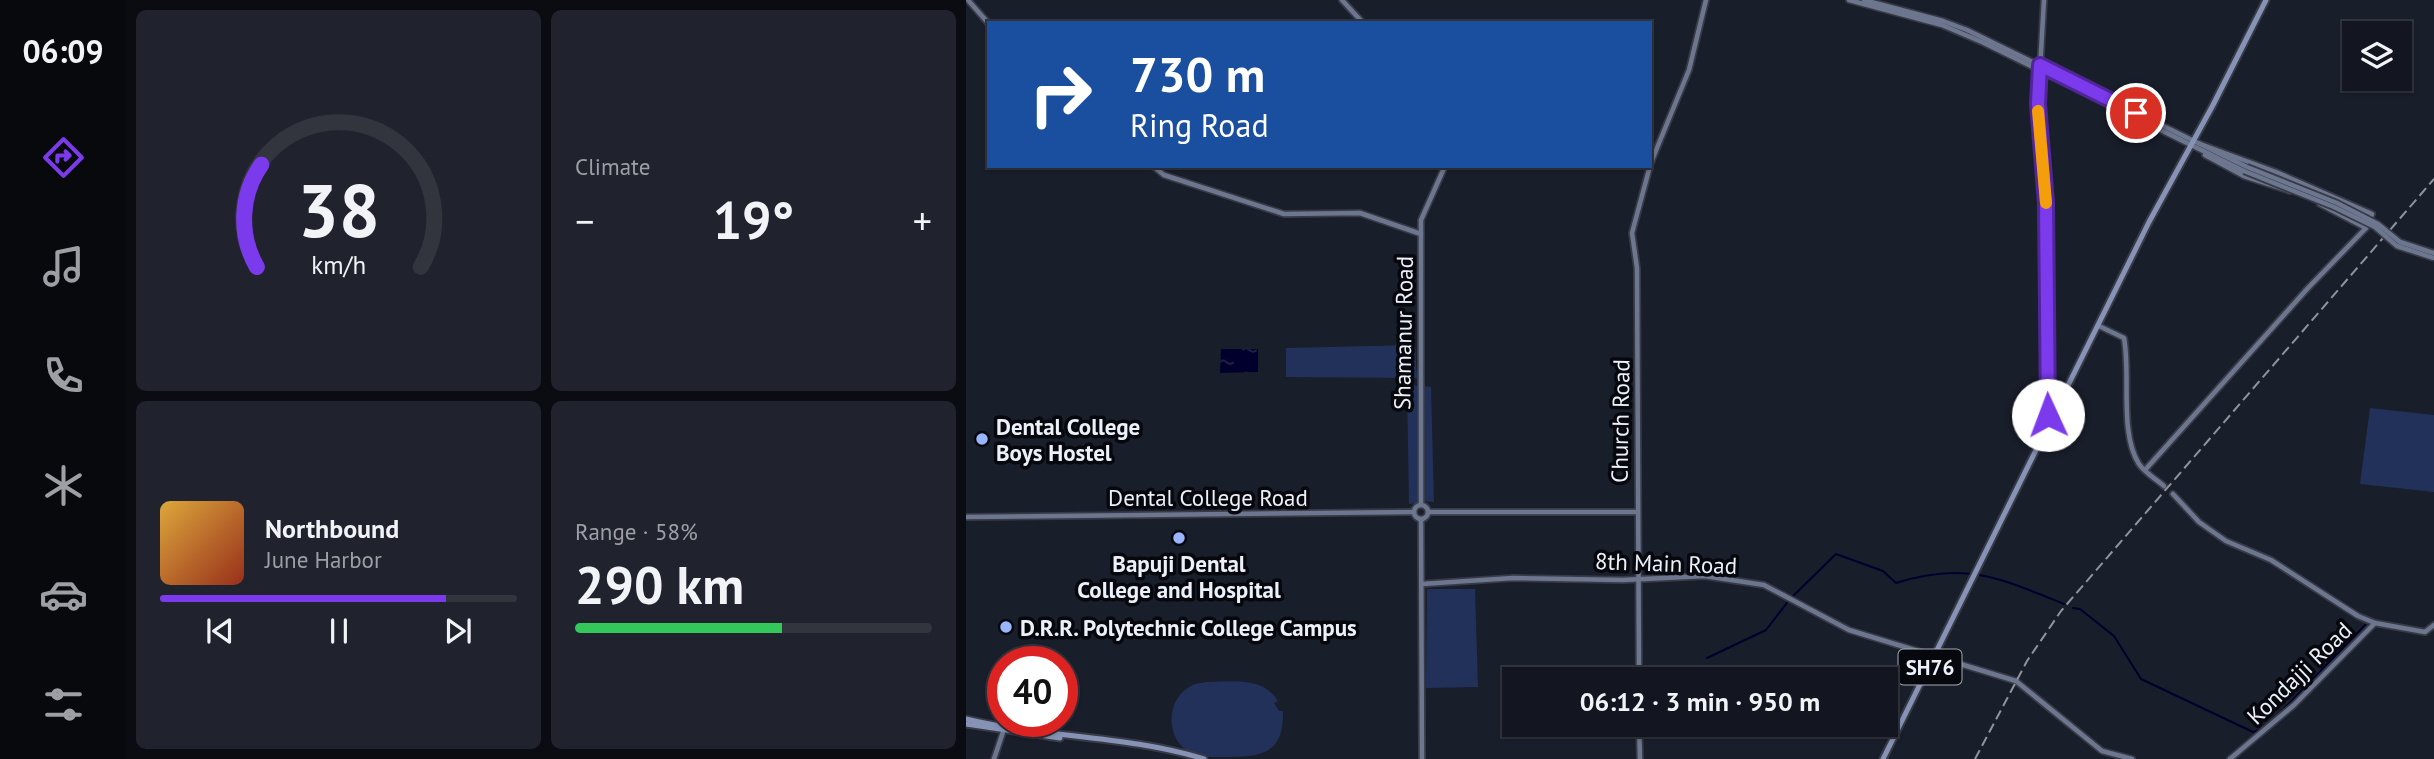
<!DOCTYPE html>
<meta charset="utf-8">
<style>
:root{--surface:#131620;--page:#20232d;--text:#f1f3f6;--muted:#9d9fa5;--line:#32353e;--accent:#7c3aed}
body{margin:0;font-family:"PT Sans",sans-serif;background:var(--page);color:var(--text);height:100vh;display:flex;flex-direction:column;font-size:26px;white-space:nowrap}
*{box-sizing:border-box;margin:0}
p{font-size:23px;color:var(--muted)}
.icon{flex:none;width:38px;height:38px;fill:none;stroke:currentColor;stroke-width:2;stroke-linecap:round;stroke-linejoin:round}
.map{position:relative;flex:1;overflow:hidden}
.drawer{display:flex;flex-direction:column;gap:10px;padding:10px;background:#0a0c12;width:840px}
.drawer>*{flex:none}
.guide{position:absolute;left:21px;top:21px;width:665px;height:147px;border-radius:0px;box-shadow:0 2px 5px #0004,0 0 0 2px var(--line);background:#1a4fa0;color:#fff;overflow:hidden}
.controls{position:absolute;left:1376px;top:21px;display:grid;gap:14px}
.controls a{display:grid;place-items:center;width:70px;height:70px;border-radius:0px;background:var(--surface);box-shadow:0 2px 5px #0004,0 0 0 2px var(--line);font-size:35px}
.speed{position:absolute;left:21px;top:646px;display:flex;gap:14px;font-size:35px;font-weight:700;text-align:center}
.speed>*{display:grid;place-content:center;width:91px;height:91px;border-radius:50%;background:var(--surface);box-shadow:0 2px 5px #0004,0 0 0 2px var(--line);line-height:1}
.speed .limit{border:10px solid #d22;background:#fff;color:#111}
.pin{position:absolute;display:grid;place-items:center;width:60px;height:60px;color:#fff;margin:-30px;border:4px solid #fff;border-radius:50%;box-shadow:0 2px 7px #0007}
.me{position:absolute;width:77px;margin:-38px;rotate:358deg;stroke-linejoin:round;filter:drop-shadow(0 0 5px #0008)}
.turn{display:flex;align-items:center;gap:24px;height:147px;padding:0 28px;font-size:32px}
.turn .icon{width:91px;height:91px;stroke-width:2.5}
.turn b{display:block;font-size:49px;line-height:60px}
.big{font-size:52px;font-weight:800;line-height:1.1}
.drawer .tile{flex:1;display:flex;flex-direction:column;justify-content:center;gap:10px;min-width:0;padding:0 24px;border-radius:10px;background:var(--page)}
.drawer .dial{align-items:center;gap:0}
.dial svg{height:182px;overflow:visible;fill:none;stroke:var(--line);stroke-width:7;stroke-linecap:round;text-anchor:middle}
.dial text{fill:var(--text);stroke:none}
.song{display:flex;align-items:center;gap:21px}
.cover{width:84px;height:84px;border-radius:10px;background:linear-gradient(135deg,hsl(40 70% 55%),hsl(10 70% 35%))}
.played{height:7px;border-radius:4px;background:linear-gradient(90deg,var(--accent) 80%,var(--line) 80%)}
.keys{display:flex;justify-content:space-around;direction:ltr}
.heat{display:flex;justify-content:space-between;align-items:center;font-size:38px;direction:ltr}
.charge{height:10px;border-radius:5px;background:linear-gradient(90deg,#34c759 58%,var(--line) 0)}
.drawer .tiles{flex:1;display:grid;gap:10px;grid-template-columns:repeat(2,1fr)}
.trip{position:absolute;left:536px;top:667px;width:396px;height:70px;border-radius:0px;background:var(--surface);box-shadow:0 2px 5px #0004,0 0 0 2px var(--line);font-weight:800;line-height:70px;text-align:center}
main{display:flex;flex:1;min-height:0}
.menu{display:flex;flex-direction:column;width:126px;justify-content:space-around;align-items:center;background:#08090d;color:var(--muted)}
.menu .icon{width:49px;height:49px}
.menu .current{color:var(--accent)}
.menu b{font-size:32px;color:var(--text)}
.map>svg:first-child{display:block}
.park{fill:#223159}
.water{fill:url(#water-ripples)}
.lines{fill:none;stroke-linecap:round;stroke-linejoin:round}
.stream{stroke:#01002d;stroke-width:2}
.secondary-casing{stroke:#383b46;stroke-width:8}
.primary-casing{stroke:#383b46;stroke-width:9}
.secondary{stroke:#6c768e;stroke-width:4.5}
.primary{stroke:#8693b6;stroke-width:5}
.rail{stroke:#8f939e;stroke-width:2;stroke-dasharray:10 5;stroke-linecap:butt}
.secondary-bridge-casing{stroke:#383b46;stroke-width:8;stroke-linecap:butt}
.secondary-bridge{stroke:#6c768e;stroke-width:4.5}
.route-casing{stroke:#51269a;stroke-width:18}
.route{stroke:#7c3aed;stroke-width:12}
.slow{stroke:#f59e0b;stroke-width:12}
.poi-dot{fill:#99b5fd;stroke:#07080e;stroke-width:2.5}
.labels{text-anchor:middle;dominant-baseline:central;stroke-width:7;stroke-linejoin:round;paint-order:stroke}
.shield{fill:#07080e;stroke:#a7aab2;stroke-width:2}
.shield-label{font-size:21px;font-weight:bold;fill:#ecf0f9}
.street-label{font-size:23px;fill:#ecf0f9;stroke:#07080e}
.poi-label{font-size:23px;font-weight:bold;fill:#ecf0f9;stroke:#07080e;text-anchor:start}
</style>
<main>
<nav class="menu">
<b>06:09</b>
<svg class="icon current" aria-label="directions" viewBox="0 0 24 24"><path d="M12 3l9 9-9 9-9-9zM9 14v-3h6M13 9l2 2-2 2"/></svg>
<svg class="icon" aria-label="music" viewBox="0 0 24 24"><path d="M9 18V5l10-2v13"/><circle cx="6" cy="18" r="3"/><circle cx="16" cy="16" r="3"/></svg>
<svg class="icon" aria-label="phone" viewBox="0 0 24 24"><path d="M5 4h4l2 5-3 2q2 4 5 5l2-3 5 2v4C11 20 4 13 5 4z"/></svg>
<svg class="icon" aria-label="climate" viewBox="0 0 24 24"><path d="M12 3v18M4 7l16 10M4 17L20 7"/></svg>
<svg class="icon" aria-label="car" viewBox="0 0 24 24"><path d="M5 17H2v-5l4-1 3-4h7l3 4 3 1v5h-3M9 17h6M6 11h13"/><circle cx="7" cy="17" r="2"/><circle cx="17" cy="17" r="2"/></svg>
<svg class="icon" aria-label="filters" viewBox="0 0 24 24"><path d="M4 7h16M4 17h16"/><circle cx="9" cy="7" r="2"/><circle cx="15" cy="17" r="2"/></svg>
</nav>
<section class="drawer">
<div class="tiles">
<div class="tile dial"><svg viewBox="0 0 100 80">
<path d="M14 69A42 42 0 1 1 86 69"/>
<path d="M14 69A42 42 0 0 1 16 24" stroke="#7c3aed"/>
<text x="50" y="56" font-size="32" font-weight="700">38</text>
<text x="50" y="72" font-size="11">km/h</text>
</svg></div>
<div class="tile"><p>Climate</p>
<div class="heat"><a>−</a><b class="big">19°</b><a>+</a></div>
</div>
<div class="tile">
<div class="song"><i class="cover"></i><div><b>Northbound</b><p>June Harbor</p></div></div>
<div class="played"></div>
<div class="keys"><svg class="icon" aria-label="previous" viewBox="0 0 24 24"><path d="M18 5L8 12l10 7zM5 5v14"/></svg><svg class="icon" aria-label="pause" viewBox="0 0 24 24"><path d="M8 5v14M16 5v14"/></svg><svg class="icon" aria-label="next" viewBox="0 0 24 24"><path d="M6 5l10 7-10 7zM19 5v14"/></svg></div>
</div>
<div class="tile"><p>Range · 58%</p><b class="big">290 km</b><div class="charge"></div></div>
</div>
</section>
<div class="map">
<svg width="1468" height="759" viewBox="0 0 1468 759">
<defs>
<pattern id="water-ripples" width="26" height="14" patternUnits="userSpaceOnUse" patternTransform="scale(1.75)"><rect width="26" height="14" fill="#01002d"/><path d="M2 4q2-2 4 0t4 0M15 11q2-2 4 0t4 0" fill="none" stroke="#26264c"/></pattern>
</defs>
<rect width="100%" height="100%" fill="#191e2b"/>
<g class="park">
<polygon points="449,345 451,378 320,377 320,348"/>
<polygon points="441,385 453,386 454,503 443,504"/>
<polygon points="457,386 465,387 468,502 457,501"/>
<polygon points="1404,408 1468,415 1468,492 1394,484"/>
<polygon points="461,589 509,589 512,687 460,688"/>
<path d="M241 682C267 682 296 676 312 701L308 703 313 711H317C318 752 298 757 262 757 250 757 236 758 225 753 199 740 199 699 225 686 229 683 236 683 241 682Z"/>
</g>
<polygon class="water" points="255,349 292,349 292,372 254,373"/>
<g class="lines">
<g class="stream">
<polyline points="1107,608 1114,609 1148,636 1175,679 1287,732 1295,730"/>
<path d="M741 658 800 630 824 599 870 554 917 571 930 583C1000 561 1034 578 1098 604"/>
<polyline points="1307,720 1399,625"/>
</g>
<g class="secondary-casing">
<g id="secondary">
<polyline points="2,0 23,24"/>
<polyline points="376,0 397,23"/>
<polyline points="883,0 976,25 1016,42 1278,171"/>
<polyline points="898,0 977,21 1001,30 1281,167"/>
<polyline points="1078,0 1072,104 1080,203 1082,415 1088,417"/>
<polyline points="1239,155 1278,176 1324,191"/>
<polyline points="684,165 723,70 740,0"/>
<polyline points="187,166 198,175 318,214 394,213 455,234"/>
<polyline points="1354,204 1400,228"/>
<path d="M1133 326 1158 338C1165 374 1153 433 1173 464 1179 473 1190 479 1198 486"/>
<polyline points="1179,470 1342,288 1400,228 1406,214 1310,172 1234,144"/>
<polyline points="1207,494 1233,522 1260,541 1305,560 1392,616 1409,623"/>
<circle cx="455" cy="512" r="7"/>
<polyline points="455,505 455,220 479,166"/>
<polyline points="462,512 670,512"/>
<polyline points="0,517 448,512"/>
<polyline points="455,519 456,759"/>
<polyline points="456,584 547,578 657,580 739,576 798,585 883,630 1050,681 1136,751 1166,759"/>
<polyline points="673,679 671,268 666,233 684,166"/>
<polyline points="673,724 674,759"/>
<polyline points="28,759 37,732"/>
<polyline points="1264,759 1328,705 1409,623 1459,632 1468,625"/>
</g>
</g>
<g class="primary-casing">
<g id="primary">
<path d="M0 719C78 738 161 735 238 759"/>
<polyline points="0,724 94,738"/>
<polyline points="917,759 1183,222 1247,105 1300,0"/>
</g>
</g>
<use href="#secondary" class="secondary"/>
<use href="#primary" class="primary"/>
<polyline class="rail" points="1009,759 1061,661 1095,611 1468,179"/>
<g class="secondary-bridge-casing">
<g id="secondary-bridge">
<polyline points="1281,167 1371,203 1412,224 1434,242 1468,253"/>
<polyline points="1278,171 1368,207 1409,227 1431,246 1468,258"/>
</g>
</g>
<use href="#secondary-bridge" class="secondary-bridge"/>
</g>
<g class="lines">
<g class="route-casing">
<polyline id="route" points="1082,415 1080,203 1072,104 1074,65 1170,113"/>
</g>
<use href="#route" class="route"/>
<polyline class="slow" points="1072,111 1080,203"/>
</g>
<g class="poi-dot">
<circle cx="16" cy="439" r="7"/>
<circle cx="213" cy="538" r="7"/>
<circle cx="40" cy="627" r="7"/>
</g>
<g class="labels">
<rect class="shield" x="932.5" y="649.5" width="63" height="35" rx="5"/>
<g class="shield-label">
<text x="964" y="667">SH76</text>
</g>
<g class="street-label">
<text transform="translate(437 333) rotate(-89)">Shamanur Road</text>
<text transform="translate(654 421) rotate(-89)">Church Road</text>
<text x="242" y="497">Dental College Road</text>
<text transform="translate(700 563) rotate(2)">8th Main Road</text>
<text transform="translate(1333 673) rotate(-44)">Kondajji Road</text>
</g>
<g class="poi-label">
<text x="30" y="426">Dental College<tspan x="30" dy="26">Boys Hostel</tspan></text>
<text x="213" y="563" text-anchor="middle">Bapuji Dental<tspan x="213" dy="26">College and Hospital</tspan></text>
<text x="54" y="627">D.R.R. Polytechnic College Campus</text>
</g>
</g>
</svg>
<div class="controls">
<a><svg class="icon" aria-label="layers" viewBox="0 0 24 24"><path d="M12 4l9 5-9 5-9-5zM3 14l9 5 9-5"/></svg></a>
</div>
<div class="speed"><div class="limit">40</div></div>
<div class="pin" style="left:1170px;top:113px;background:#d93025"><svg class="icon" aria-label="arrive" viewBox="0 0 24 24"><path d="M6 21V4h12l-3 4 3 4H6"/></svg></div>
<svg class="me" style="left:1082px;top:415px" viewBox="-20 -20 40 40"><circle r="19" fill="#fff"/><path d="M0-13L10 11 0 6-10 11z" fill="#7c3aed"/></svg>
<div class="trip">06:12 · 3 min · 950 m</div>
<div class="guide">
<div class="turn"><svg class="icon" aria-label="right" viewBox="0 0 24 24"><path d="M7 20v-9h11M14 6l5 5-5 5"/></svg><div><b>730 m</b>Ring Road</div></div>
</div>
</div>
</main>
